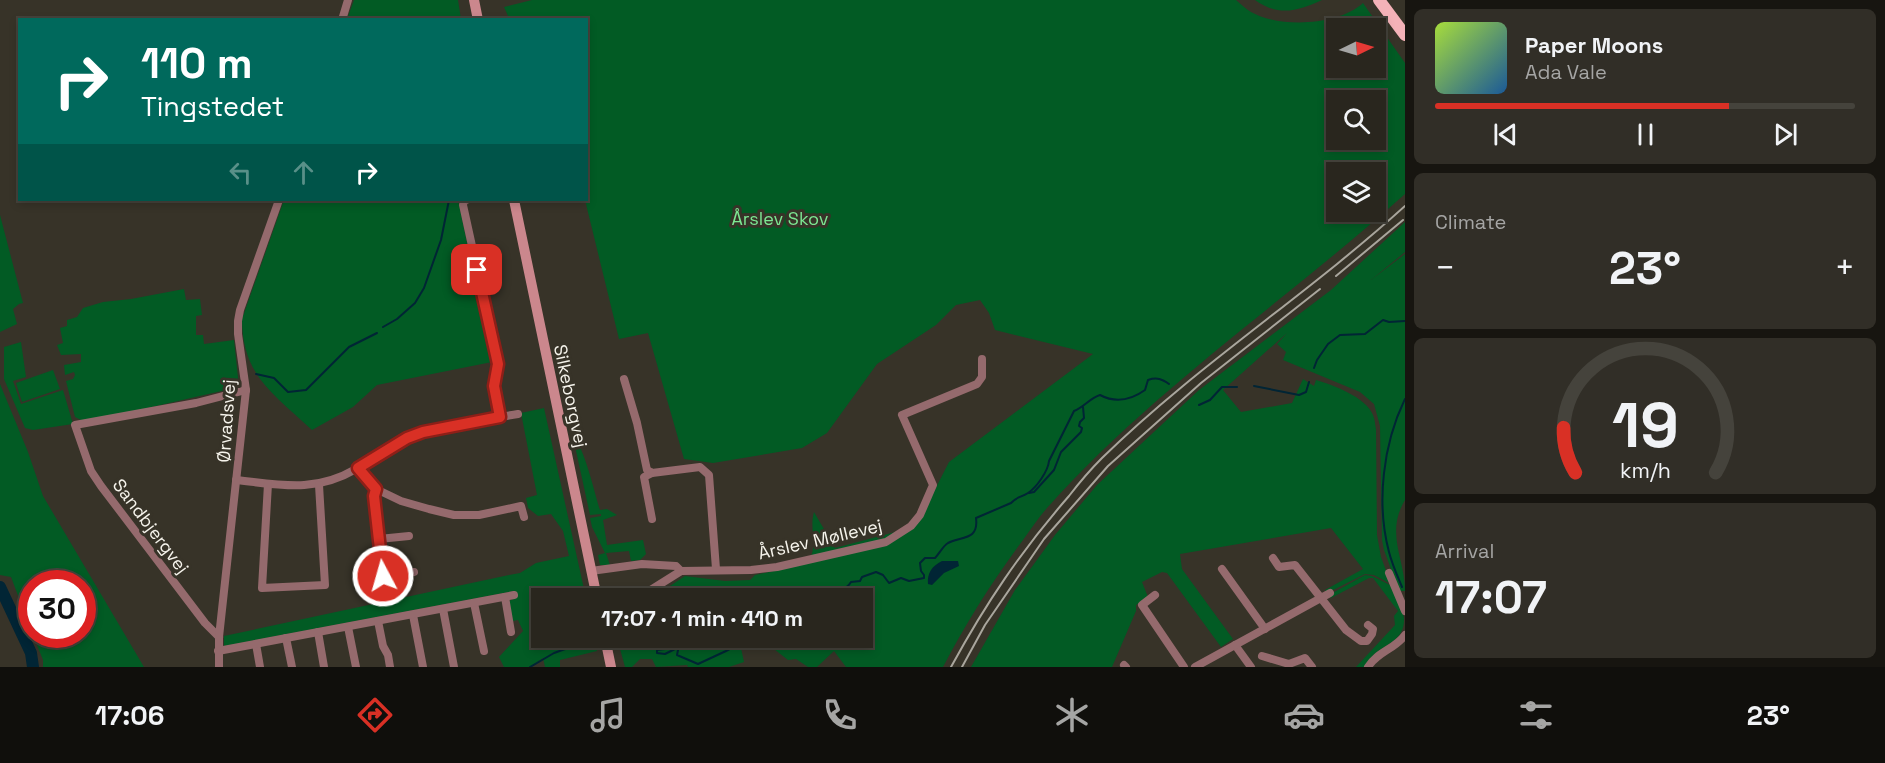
<!DOCTYPE html>
<meta charset="utf-8">
<style>
:root{--surface:#29261e;--page:#312e27;--text:#f1f3f6;--muted:#a5a5a4;--line:#45433c;--accent:#d93025}
body{margin:0;font-family:"Space Grotesk",sans-serif;background:var(--page);color:var(--text);height:100vh;display:flex;flex-direction:column;font-size:22px;white-space:nowrap}
*{box-sizing:border-box;margin:0}
p{font-size:20px;color:var(--muted)}
.icon{flex:none;width:33px;height:33px;fill:none;stroke:currentColor;stroke-width:2;stroke-linecap:round;stroke-linejoin:round}
.map{position:relative;flex:1;overflow:hidden}
.panel{display:flex;flex-direction:column;gap:9px;padding:9px;background:#171510;width:480px}
.panel>*{flex:none}
.top-card{position:absolute;left:18px;top:18px;width:570px;height:183px;border-radius:0px;box-shadow:0 3px 9px #0003,0 0 0 2px var(--line);background:#00695c;color:#fff;overflow:hidden}
.needle{width:39px;rotate:85deg}
.buttons{position:absolute;left:1326px;top:18px;display:grid;gap:12px}
.buttons a{display:grid;place-items:center;width:60px;height:60px;border-radius:0px;background:var(--surface);box-shadow:0 3px 9px #0003,0 0 0 2px var(--line);font-size:30px}
.speed{position:absolute;left:18px;top:570px;display:flex;gap:12px;font-size:30px;font-weight:700;text-align:center}
.speed>*{display:grid;place-content:center;width:78px;height:78px;border-radius:50%;background:var(--surface);box-shadow:0 3px 9px #0003,0 0 0 2px var(--line);line-height:1}
.speed .limit{border:9px solid #d22;background:#fff;color:#111}
.pin{position:absolute;display:grid;place-items:center;width:51px;height:51px;color:#fff;margin:-26px;border-radius:12px;box-shadow:0 3px 9px #0006}
.me{position:absolute;width:66px;margin:-33px;rotate:354deg;stroke-linejoin:round;filter:drop-shadow(0 0 4px #0008)}
.turn{display:flex;align-items:center;gap:21px;height:126px;padding:0 24px;font-size:27px}
.turn .icon{width:78px;height:78px;stroke-width:2.5}
.turn b{display:block;font-size:42px;line-height:51px}
.lanes{display:flex;align-items:center;height:57px;padding:0 24px;background:#0003;justify-content:center;gap:30px;direction:ltr}
.lanes .off{opacity:.35}
.big{font-size:45px;font-weight:700;line-height:1.1}
.panel .widget{flex:1;display:flex;flex-direction:column;justify-content:center;gap:9px;min-width:0;padding:0 21px;border-radius:9px;background:var(--page)}
.panel .dial{align-items:center;gap:0}
.dial svg{height:156px;overflow:visible;fill:none;stroke:var(--line);stroke-width:7;stroke-linecap:round;text-anchor:middle}
.dial text{fill:var(--text);stroke:none}
.song{display:flex;align-items:center;gap:18px}
.cover{width:72px;height:72px;border-radius:9px;background:linear-gradient(135deg,hsl(80 70% 55%),hsl(210 70% 35%))}
.played{height:6px;border-radius:3px;background:linear-gradient(90deg,var(--accent) 70%,var(--line) 70%)}
.keys{display:flex;justify-content:space-around;direction:ltr}
.heat{display:flex;justify-content:space-between;align-items:center;font-size:33px;direction:ltr}
.trip{position:absolute;left:531px;top:588px;width:342px;height:60px;border-radius:0px;background:var(--surface);box-shadow:0 3px 9px #0003,0 0 0 2px var(--line);font-weight:700;line-height:60px;text-align:center}
.dock{display:flex;height:96px;justify-content:space-around;align-items:center;background:#100f0c;color:var(--muted)}
.dock .icon{width:42px;height:42px}
.dock .selected{color:var(--accent)}
.dock b{font-size:27px;color:var(--text)}
main{display:flex;flex:1;min-height:0}
.map>svg:first-child{display:block}
.green{fill:#025b24;fill-rule:evenodd}
.water{fill:#012535}
.lines{fill:none;stroke-linecap:round;stroke-linejoin:round}
.stream{stroke:#012535;stroke-width:2}
.river{stroke:#012535;stroke-width:12}
.minor{stroke:#956a6d;stroke-width:8}
.secondary{stroke:#cb878d;stroke-width:10}
.trunk{stroke:#f4b2b8;stroke-width:12}
.rail{stroke:#a9a69d;stroke-width:2}
.route-casing{stroke:#8d1f18;stroke-width:15}
.route{stroke:#d93025;stroke-width:10}
.labels{text-anchor:middle;dominant-baseline:central;stroke-width:6;stroke-linejoin:round;paint-order:stroke}
.park-label{font-size:18px;fill:#7ce792;stroke:#373328}
.street-label{font-size:18px;fill:#f6f4ec;stroke:#373328}
</style>
<main>
<div class="map">
<svg width="1405" height="667" viewBox="0 0 1405 667">
<rect width="100%" height="100%" fill="#373328"/>
<g class="green">
<polygon points="354,0 458,0 461,19 347,19"/>
<path d="M532 0H1236C1241 4 1246 9 1251 12 1279 28 1338 26 1363 3L1405 63V194C1287 300 1153 389 1047 508 1038 518 1031 529 1023 540 993 580 966 623 943 667H846L834 651 817 667H808L796 659 788 660 774 649 767 647 765 649 741 648 744 662 729 667H688L687 665 656 667 652 659H640L632 667H625L617 638H862V598H652L685 576 725 581 750 580 755 575 793 567 810 559C818 541 809 530 814 512L835 548 899 531 924 511 949 462 1093 354 995 330 989 313 980 300 956 305 936 325 877 364 827 433 802 448 713 463 684 459 648 333 619 339 585 200H586V20L517 19 508 16 504 7ZM1336 28H1376V68H1336ZM1336 100H1376V140H1336ZM1336 172H1376V212H1336Z"/>
<path d="M1255 0H1322C1298 11 1279 17 1255 0Z"/>
<path d="M284 200H458L492 362 377 385 353 407 312 430C274 394 242 376 242 319Z"/>
<polygon points="0,215 23,303 19,304 13,309 17,324 0,332"/>
<path d="M1405 222V252L1371 280 1405 254V500C1385 533 1405 559 1405 591H1399L1384 550 1382 540 1380 426 1374 404 1360 392 1283 360 1286 352 1277 344 1287 333 1223 390 1241 412 1292 403 1303 379 1314 386 1316 380C1333 385 1366 397 1373 415 1375 419 1375 425 1376 429L1377 535 1381 557 1391 584 1374 575 1365 574 1327 593 1325 590 1363 569 1331 528 1180 554 1182 569 1233 639 1221 647 1167 573 1162 572 1142 582 1148 597 1136 605V611L1112 667H971L1015 590 1055 535 1097 485 1199 390 1331 290Z"/>
<polygon points="184,289 186,300 200,299 202,315 196,316 196,335 203,335 204,344 234,340 239,387 130,412 83,421 75,417 66,381 73,379 75,375 74,372 65,375 64,365 81,362 81,354 61,355 57,345 63,343 60,328 67,326 67,320 77,317 83,308 103,302 131,299"/>
<polygon points="21,342 26,377 13,381 21,404 63,390 73,424 33,430 25,428 4,379 4,347"/>
<polygon points="53,370 60,389 22,402 16,383"/>
<polygon points="0,384 28,452 43,496 144,667 43,667 43,660 33,635 82,634 82,584 32,584 31,630 11,577 0,575"/>
<polygon points="544,408 586,598 542,598 542,638 594,638 597,651 560,660 560,667 545,667 543,658 530,667 504,667 499,657 523,631 518,620 513,621 509,601 516,598 514,591 224,646 224,636 509,575 520,573 536,563 569,556 563,531 551,514 538,516 528,508 526,498 537,495 521,413"/>
<path d="M573 437C584 445 595 495 600 510L607 509 617 515 603 520 607 545 643 540 646 554 640 560 631 561 629 551 606 553 610 565H600L598 555 605 553 592 527 590 518 601 516V514L590 515Z"/>
<path d="M1365 575 1372 576 1392 586C1396 596 1402 607 1404 618 1405 638 1389 643 1377 652 1371 656 1368 662 1364 667H1356L1395 625 1394 616 1398 611 1373 578H1369L1331 598 1329 595Z"/>
</g>
<path class="water" d="M942 561H958L959 566 944 573 932 585 928 584C927 573 932 566 942 561Z"/>
<g class="lines">
<g class="stream">
<polyline points="383,327 397,319 415,303 424,288 441,240 449,200"/>
<polyline points="1314,368 1317,360 1328,344 1340,335 1365,334 1383,320 1389,322 1405,321"/>
<polyline points="256,374 274,378 288,392 306,390 349,347 377,333"/>
<polyline points="1254,386 1299,395 1306,392 1309,382"/>
<polyline points="1199,405 1210,400 1222,387 1237,387"/>
<polyline points="1029,493 1034,492 1054,470 1061,452 1081,432 1082,428 1079,426 1080,422 1084,418 1083,407"/>
<path d="M1402 587C1397 575 1392 564 1389 552 1376 503 1383 444 1405 399"/>
<path d="M814 598 822 596 832 589C841 589 846 590 851 582L860 581 862 577 876 572 883 575 889 583 901 578 909 581 924 578V575L921 571 920 563 925 558H935C939 554 943 546 948 543 961 536 979 541 976 518L1011 503C1016 497 1022 497 1028 493 1037 487 1048 471 1049 461L1074 411C1084 407 1090 398 1100 395 1115 403 1131 400 1145 390L1148 380C1157 377 1162 379 1169 384"/>
<path d="M669 638 656 639 655 643C661 644 667 641 672 644L665 649 657 650V653L665 654 677 648 678 650 677 655 698 664 726 651 750 638"/>
<polyline points="675,638 680,645 678,650"/>
<polyline points="530,667 554,653 582,643"/>
</g>
<polyline class="river" points="0,587 31,653 33,667"/>
<g class="minor">
<polyline points="342,20 348,0"/>
<polyline points="466,200 464,200 463,205 498,364 494,386 500,417"/>
<polyline points="624,379 637,423 647,470 652,473 700,467 709,475 716,569"/>
<polyline points="358,468 376,489 401,501 429,509 454,515 479,515 521,506 524,517"/>
<path d="M236 480C281 485 315 493 356 469 374 459 392 444 411 436 442 424 484 420 518 414"/>
<polyline points="268,484 262,588 325,585 319,485"/>
<polyline points="376,489 374,496 383,576 414,572"/>
<polyline points="652,519 644,477 652,473"/>
<polyline points="379,539 409,536"/>
<polyline points="1273,558 1279,567 1295,565 1346,630 1361,641 1367,641 1372,634 1373,629 1368,625"/>
<polyline points="1222,569 1265,629"/>
<polyline points="591,571 642,564 676,566 681,571"/>
<polyline points="1389,573 1405,611"/>
<polyline points="1155,595 1142,605 1184,667"/>
<polyline points="505,597 511,632"/>
<polyline points="638,598 681,571 751,570 777,567 886,542 911,526 920,515 933,485 902,415 977,384 982,377 982,359"/>
<polyline points="474,603 484,651"/>
<polyline points="443,609 454,667"/>
<polyline points="413,615 423,667"/>
<polyline points="378,621 383,646 388,655 390,667"/>
<polyline points="348,627 356,667"/>
<polyline points="318,632 324,667"/>
<polyline points="219,637 205,623 101,486 91,471 75,425 196,403 246,390"/>
<polyline points="286,638 292,667"/>
<polyline points="256,644 260,667"/>
<polyline points="1235,645 1251,667"/>
<polyline points="218,651 514,595"/>
<polyline points="1262,656 1289,664 1305,658 1312,667"/>
<polyline points="1124,665 1126,667"/>
<polyline points="219,667 219,637 246,390 238,334 238,321 240,310 279,200"/>
<polyline points="1195,667 1330,593"/>
<path d="M1368 667C1377 652 1395 649 1405 635"/>
</g>
<g class="secondary">
<polyline points="474,0 478,20"/>
<polyline points="514,200 597,598"/>
<polyline points="605,638 611,667"/>
</g>
<polyline class="trunk" points="1379,0 1405,35"/>
<g class="rail">
<polyline points="1336,276 1403,220"/>
<path d="M951 667C986 603 1021 551 1069 496 1079 483 1090 470 1102 458 1196 366 1307 295 1405 206"/>
<polyline points="962,667 985,625 1044,539 1108,466 1201,383 1320,289"/>
</g>
</g>
<g class="lines">
<g class="route-casing">
<polyline id="route" points="383,576 374,496 376,489 358,468 407,438 423,432 500,417 494,386 498,364 477,270"/>
</g>
<use href="#route" class="route"/>
</g>
<g class="labels">
<g class="park-label">
<text x="780" y="218">Årslev Skov</text>
</g>
<g class="street-label">
<text transform="translate(571 396) rotate(78)">Silkeborgvej</text>
<text transform="translate(226 421) rotate(-86)">Ørvadsvej</text>
<text transform="translate(151 526) rotate(53)">Sandbjergvej</text>
<text transform="translate(820 539) rotate(-13)">Årslev Møllevej</text>
</g>
</g>
</svg>
<div class="buttons">
<a><svg class="needle" viewBox="-14 -14 28 28"><path d="M0-13l5 13h-10z" fill="#e53935"/><path d="M0 13l5-13h-10z" fill="#a5a5a4"/></svg></a>
<a><svg class="icon" aria-label="search" viewBox="0 0 24 24"><circle cx="10" cy="10" r="6"/><path d="M15 15l6 6"/></svg></a>
<a><svg class="icon" aria-label="layers" viewBox="0 0 24 24"><path d="M12 4l9 5-9 5-9-5zM3 14l9 5 9-5"/></svg></a>
</div>
<div class="speed"><div class="limit">30</div></div>
<div class="pin" style="left:477px;top:270px;background:#d93025"><svg class="icon" aria-label="arrive" viewBox="0 0 24 24"><path d="M6 21V4h12l-3 4 3 4H6"/></svg></div>
<svg class="me" style="left:383px;top:576px" viewBox="-20 -20 40 40"><circle r="17" fill="#d93025" stroke="#fff" stroke-width="3"/><path d="M0-11L8 9 0 5-8 9z" fill="#fff"/></svg>
<div class="trip">17:07 · 1 min · 410 m</div>
<div class="top-card">
<div class="turn"><svg class="icon" aria-label="right" viewBox="0 0 24 24"><path d="M7 20v-9h11M14 6l5 5-5 5"/></svg><div><b>110 m</b>Tingstedet</div></div>
<div class="lanes"><svg class="icon off" aria-label="left" viewBox="0 0 24 24"><path d="M17 20v-9H6M10 6l-5 5 5 5"/></svg><svg class="icon off" aria-label="ahead" viewBox="0 0 24 24"><path d="M12 20V5M6 11l6-6 6 6"/></svg><svg class="icon" aria-label="right" viewBox="0 0 24 24"><path d="M7 20v-9h11M14 6l5 5-5 5"/></svg></div>
</div>
</div>
<section class="panel">
<div class="widget">
<div class="song"><i class="cover"></i><div><b>Paper Moons</b><p>Ada Vale</p></div></div>
<div class="played"></div>
<div class="keys"><svg class="icon" aria-label="previous" viewBox="0 0 24 24"><path d="M18 5L8 12l10 7zM5 5v14"/></svg><svg class="icon" aria-label="pause" viewBox="0 0 24 24"><path d="M8 5v14M16 5v14"/></svg><svg class="icon" aria-label="next" viewBox="0 0 24 24"><path d="M6 5l10 7-10 7zM19 5v14"/></svg></div>
</div>
<div class="widget"><p>Climate</p>
<div class="heat"><a>−</a><b class="big">23°</b><a>+</a></div>
</div>
<div class="widget dial"><svg viewBox="0 0 100 80">
<path d="M14 69A42 42 0 1 1 86 69"/>
<path d="M14 69A42 42 0 0 1 8 46" stroke="#d93025"/>
<text x="50" y="56" font-size="32" font-weight="700">19</text>
<text x="50" y="72" font-size="11">km/h</text>
</svg></div>
<div class="widget"><p>Arrival</p><b class="big">17:07</b></div>
</section>
</main>
<nav class="dock">
<b>17:06</b>
<svg class="icon selected" aria-label="directions" viewBox="0 0 24 24"><path d="M12 3l9 9-9 9-9-9zM9 14v-3h6M13 9l2 2-2 2"/></svg>
<svg class="icon" aria-label="music" viewBox="0 0 24 24"><path d="M9 18V5l10-2v13"/><circle cx="6" cy="18" r="3"/><circle cx="16" cy="16" r="3"/></svg>
<svg class="icon" aria-label="phone" viewBox="0 0 24 24"><path d="M5 4h4l2 5-3 2q2 4 5 5l2-3 5 2v4C11 20 4 13 5 4z"/></svg>
<svg class="icon" aria-label="climate" viewBox="0 0 24 24"><path d="M12 3v18M4 7l16 10M4 17L20 7"/></svg>
<svg class="icon" aria-label="car" viewBox="0 0 24 24"><path d="M5 17H2v-5l4-1 3-4h7l3 4 3 1v5h-3M9 17h6M6 11h13"/><circle cx="7" cy="17" r="2"/><circle cx="17" cy="17" r="2"/></svg>
<svg class="icon" aria-label="filters" viewBox="0 0 24 24"><path d="M4 7h16M4 17h16"/><circle cx="9" cy="7" r="2"/><circle cx="15" cy="17" r="2"/></svg>
<b>23°</b>
</nav>
